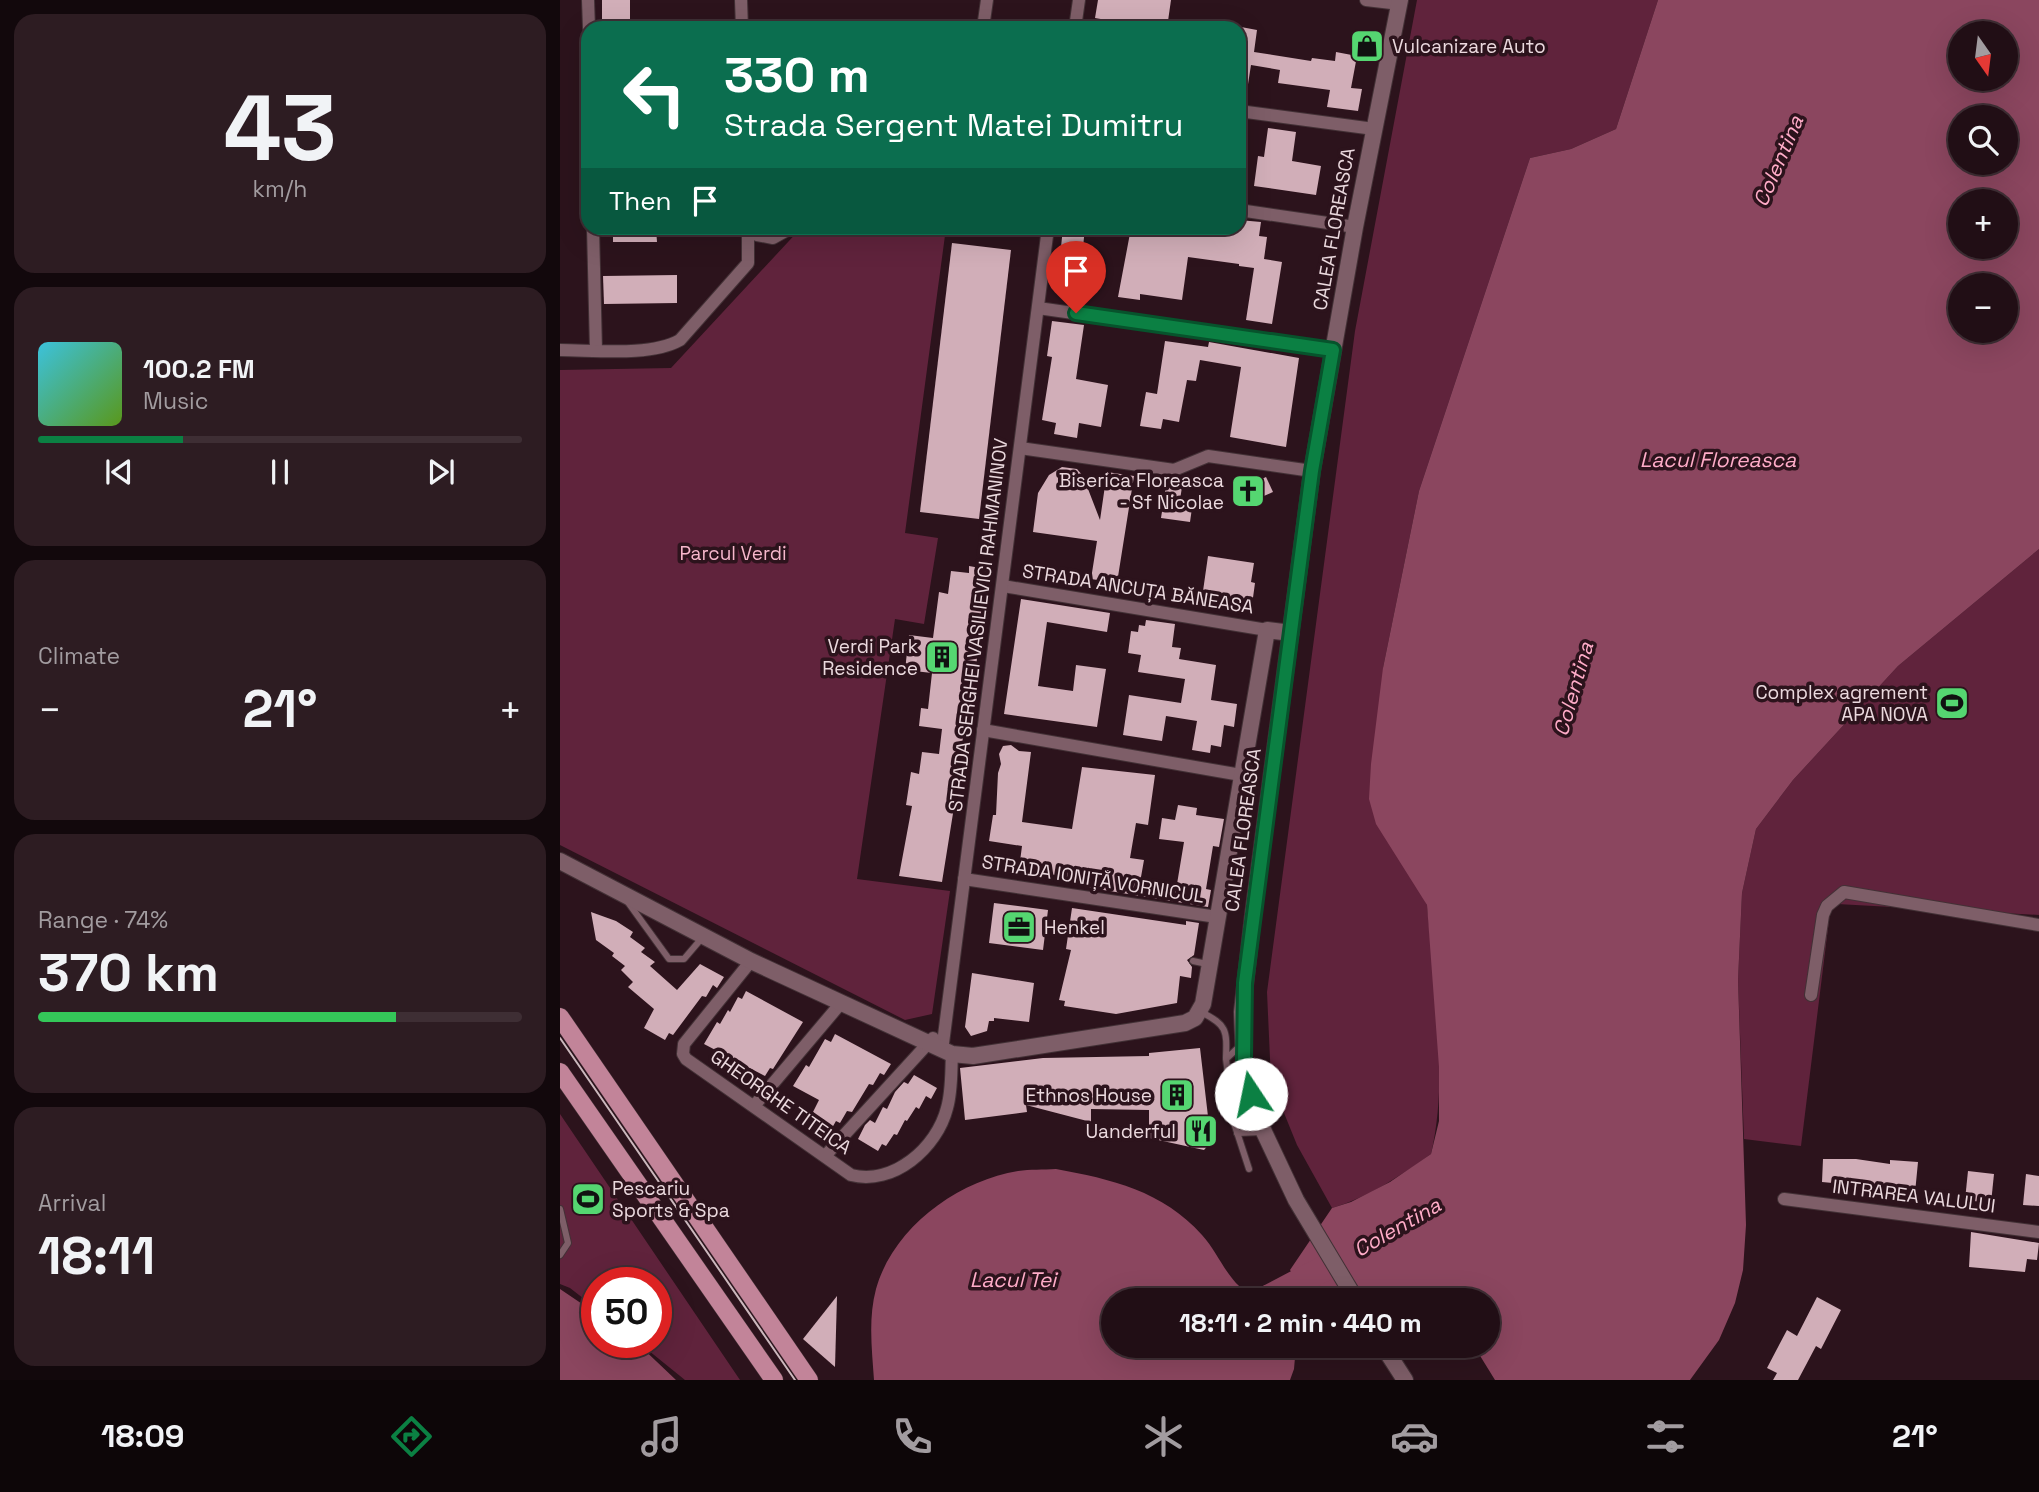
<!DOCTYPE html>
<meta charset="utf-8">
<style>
:root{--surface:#210e15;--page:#2d1c22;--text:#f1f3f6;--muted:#a29ca0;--line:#3e2e34;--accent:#0b8043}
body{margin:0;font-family:"Space Grotesk",sans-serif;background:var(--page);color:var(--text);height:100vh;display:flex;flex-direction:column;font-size:26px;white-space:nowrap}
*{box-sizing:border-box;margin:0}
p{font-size:23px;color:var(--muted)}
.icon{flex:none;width:38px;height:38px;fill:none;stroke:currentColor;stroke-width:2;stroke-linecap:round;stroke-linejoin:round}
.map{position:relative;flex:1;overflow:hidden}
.drawer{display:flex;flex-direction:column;gap:14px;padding:14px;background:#12080c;width:560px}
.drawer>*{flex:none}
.hud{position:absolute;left:21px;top:21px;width:665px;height:214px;border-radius:21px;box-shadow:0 7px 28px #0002,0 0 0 2px var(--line);background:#0b6e4f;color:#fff;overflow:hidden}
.needle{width:46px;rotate:166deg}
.controls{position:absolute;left:1388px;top:21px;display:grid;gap:14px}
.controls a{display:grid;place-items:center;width:70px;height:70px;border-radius:50%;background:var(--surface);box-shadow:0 7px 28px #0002,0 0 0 2px var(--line);font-size:35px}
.speed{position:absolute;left:21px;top:1267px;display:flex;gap:14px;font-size:35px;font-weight:700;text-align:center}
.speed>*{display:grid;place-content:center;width:91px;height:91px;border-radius:50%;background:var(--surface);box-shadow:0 7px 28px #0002,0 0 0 2px var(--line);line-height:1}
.speed .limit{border:10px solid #d22;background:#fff;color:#111}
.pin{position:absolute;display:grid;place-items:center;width:60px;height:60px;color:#fff;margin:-72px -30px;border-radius:50% 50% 50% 0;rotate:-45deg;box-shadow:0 0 7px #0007}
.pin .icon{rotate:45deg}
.me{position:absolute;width:77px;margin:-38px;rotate:349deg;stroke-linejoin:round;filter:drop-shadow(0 0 5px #0008)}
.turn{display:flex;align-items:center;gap:24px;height:147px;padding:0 28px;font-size:32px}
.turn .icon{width:91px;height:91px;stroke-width:2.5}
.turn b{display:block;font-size:49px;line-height:60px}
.then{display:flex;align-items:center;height:66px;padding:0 28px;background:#0003;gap:14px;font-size:26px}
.big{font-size:52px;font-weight:700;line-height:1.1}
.drawer .tile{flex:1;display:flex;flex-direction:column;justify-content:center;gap:10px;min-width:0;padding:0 24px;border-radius:21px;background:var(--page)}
.drawer .dial{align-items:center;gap:0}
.dial b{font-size:91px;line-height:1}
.song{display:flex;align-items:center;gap:21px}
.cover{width:84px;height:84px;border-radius:10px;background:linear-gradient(135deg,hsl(190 70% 55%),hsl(90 70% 35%))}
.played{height:7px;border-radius:4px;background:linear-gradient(90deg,var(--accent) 30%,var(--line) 30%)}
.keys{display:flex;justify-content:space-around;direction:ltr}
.heat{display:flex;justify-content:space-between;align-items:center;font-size:38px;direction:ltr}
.charge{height:10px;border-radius:5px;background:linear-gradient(90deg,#34c759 74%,var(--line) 0)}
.trip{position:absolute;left:541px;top:1288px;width:399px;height:70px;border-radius:35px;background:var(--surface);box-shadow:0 7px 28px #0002,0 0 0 2px var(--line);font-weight:700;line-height:70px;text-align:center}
.menu{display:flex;height:112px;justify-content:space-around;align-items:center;background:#0d0608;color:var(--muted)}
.menu .icon{width:49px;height:49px}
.menu .active{color:var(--accent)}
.menu b{font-size:32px;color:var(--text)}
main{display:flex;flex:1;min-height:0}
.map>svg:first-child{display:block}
.green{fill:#60233c}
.water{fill:#8b465f;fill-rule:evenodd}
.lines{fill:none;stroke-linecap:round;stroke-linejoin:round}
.river{stroke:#8b465f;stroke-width:26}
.building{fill:#d1aeb8}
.lane-casing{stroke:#433136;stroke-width:8}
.street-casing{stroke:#433136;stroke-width:14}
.secondary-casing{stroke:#433136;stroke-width:18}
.primary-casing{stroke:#433136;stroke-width:19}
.lane{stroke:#7e5e68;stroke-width:6}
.street{stroke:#7e5e68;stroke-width:12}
.secondary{stroke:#7e5e68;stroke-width:16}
.primary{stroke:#c28499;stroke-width:18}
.tram{stroke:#cbb8bd;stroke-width:2}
.route-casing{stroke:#07532c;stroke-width:18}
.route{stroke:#0b8043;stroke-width:12}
.labels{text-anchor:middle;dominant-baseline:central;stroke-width:7;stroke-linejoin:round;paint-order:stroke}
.poi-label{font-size:19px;fill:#ebd9de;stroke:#2c131c;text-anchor:end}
.street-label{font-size:19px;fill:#ebd9de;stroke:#2c131c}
.park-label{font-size:19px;fill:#f6b7cb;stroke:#2c131c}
.water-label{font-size:21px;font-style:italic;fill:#ffacc8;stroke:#2c131c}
</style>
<main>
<section class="drawer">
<div class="tile dial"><b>43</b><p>km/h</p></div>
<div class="tile">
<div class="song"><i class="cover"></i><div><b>100.2 FM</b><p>Music</p></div></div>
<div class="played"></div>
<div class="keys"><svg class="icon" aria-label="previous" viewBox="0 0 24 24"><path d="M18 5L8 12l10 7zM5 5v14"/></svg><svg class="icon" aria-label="pause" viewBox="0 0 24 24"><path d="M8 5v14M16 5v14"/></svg><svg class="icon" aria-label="next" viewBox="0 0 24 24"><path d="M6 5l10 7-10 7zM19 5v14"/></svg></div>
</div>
<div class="tile"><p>Climate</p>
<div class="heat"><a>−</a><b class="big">21°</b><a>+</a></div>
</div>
<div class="tile"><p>Range · 74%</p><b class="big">370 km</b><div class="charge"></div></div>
<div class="tile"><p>Arrival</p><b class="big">18:11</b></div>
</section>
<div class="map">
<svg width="1479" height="1380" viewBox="0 0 1479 1380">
<rect width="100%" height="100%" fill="#2c131c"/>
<g class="green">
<path d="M857 0H1098L1056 129 1011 149 970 158 859 491 823 668 860 890 867 905C874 983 889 1078 871 1154 840 1176 809 1197 772 1208L737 1145 711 1081 707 992 795 331Z"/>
<polygon points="241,228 386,228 345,533 378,538 364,624 335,619 297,879 390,891 372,1014 345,1020 0,845 0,370 111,368"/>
<polygon points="1479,549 1479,915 1277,904 1270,912 1241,1146 1184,1139 1178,980 1182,893 1196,829 1233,780 1338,666"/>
<polygon points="0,1114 180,1380 125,1380 78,1342 96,1342 96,1283 37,1283 37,1309 10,1288 0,1284"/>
</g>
<g class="water">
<path d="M1098 0H1479V549L1338 666 1233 780 1196 829 1182 893 1178 980 1186 1225 1183 1270 1175 1303 1159 1340 1130 1380H935L914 1346H928V1300H748L730 1270 772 1208 791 1202 830 1182 871 1154 879 1121V1067L867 905 816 824 809 799 811 764 823 668 859 491 970 158 1011 149 1056 129ZM1400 33H1446V79H1400ZM1400 117H1446V163H1400ZM1400 201H1446V247H1400ZM1400 285H1446V331H1400Z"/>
<path d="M496 1169C551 1179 603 1191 642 1235 660 1255 666 1279 689 1294L705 1285 715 1300H553V1346H736L734 1369 730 1380H314C312 1350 308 1319 316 1289 333 1228 397 1181 458 1171 470 1169 483 1170 496 1169Z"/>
<polygon points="0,1289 37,1314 37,1342 76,1342 116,1380 0,1380"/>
</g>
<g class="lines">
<polyline class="river" points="704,1300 767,1267"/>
</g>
<g class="building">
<rect x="42" y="0" width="28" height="28"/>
<polygon points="538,0 611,0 607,28 591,28 535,18"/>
<polygon points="681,27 697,30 694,52 751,61 752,58 775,61 776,52 797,56 791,88 802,89 798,111 767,107 770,90 718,83 720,70 691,65 686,97 679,96"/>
<polygon points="708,128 736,132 732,161 761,166 756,195 694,186 698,156 704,157"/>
<polygon points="679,220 701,222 699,236 707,237 704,259 722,262 712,324 686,320 694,268 679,266 679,264 628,257 622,300 580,294 580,300 558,297 571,228 679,228"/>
<polygon points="53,228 96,228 97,242 53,242"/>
<polygon points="503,228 525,228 521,266 527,266 524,293 499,290 505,248 501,247"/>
<polygon points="392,243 451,250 419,519 360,512"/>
<polygon points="117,275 117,303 44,304 43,276"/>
<polygon points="492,321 524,325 516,379 548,385 541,427 519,423 517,438 494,434 496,423 482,420 492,357 487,356"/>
<polygon points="605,341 648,347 649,342 739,358 726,447 670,437 681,367 640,360 636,381 627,380 619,422 603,419 601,429 580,426 586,392 597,394"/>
<polygon points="502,467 517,469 523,476 540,520 547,472 574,476 557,583 531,579 537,541 473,532 478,493 489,475"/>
<polygon points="706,477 713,492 683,505 676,491"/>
<polygon points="606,485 622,487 619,506 632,508 630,522 601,518"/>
<polygon points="648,556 694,563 691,582 695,583 692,605 642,598"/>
<polygon points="409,566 426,569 415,678 410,678 398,779 397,789 402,790 400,802 395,801 382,882 339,876 352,806 346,805 351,772 359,774 362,752 379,754 382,729 359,726 361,708 368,709 372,673 345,670 349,635 373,638 379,592 388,594 391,571 409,573"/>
<polygon points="461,599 550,613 547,632 487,622 478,686 513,691 516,665 546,669 537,727 444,714"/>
<polygon points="586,620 615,624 612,647 621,648 619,659 656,665 651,700 677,704 674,727 664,725 661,747 651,745 650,753 632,750 637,721 606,716 602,741 563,735 569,695 621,703 625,679 578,672 581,655 568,653 571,631 578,632 579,625 585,626"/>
<polygon points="451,745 459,751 471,752 462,822 512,829 522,767 595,775 588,825 576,823 570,858 584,860 581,877 617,884 624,842 599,839 602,818 615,820 618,805 637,808 636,815 664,819 659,847 653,846 646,889 651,890 648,907 519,886 520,879 459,869 462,846 429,841 433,815 436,815 438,773 441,764 439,754 443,746"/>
<polygon points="434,903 488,910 483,950 429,943"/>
<polygon points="512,908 626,925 626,921 639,923 634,955 627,960 632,967 631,978 620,976 617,1003 556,1014 504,1006 505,1001 499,1000 511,950 506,949"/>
<polygon points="31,912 56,921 73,932 70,937 85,948 81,952 95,962 90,966 117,990 140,964 164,977 157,988 153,985 146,997 142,996 113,1035 109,1033 105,1040 84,1028 94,1009 68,987 73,982 61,970 65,966 52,956 54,953 36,940"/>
<polygon points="412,973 474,983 469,1022 434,1018 434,1021 429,1021 427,1031 411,1036 405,1027"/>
<polygon points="186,991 243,1022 213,1069 210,1068 205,1076 144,1044 157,1022 160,1024 168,1010 170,1012 178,997 182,999"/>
<polygon points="275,1034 331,1064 324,1075 320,1073 313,1085 309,1084 292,1112 287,1111 280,1123 276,1121 272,1128 251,1116 259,1100 233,1086 246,1065 249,1067 265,1039 271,1042"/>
<polygon points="640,1048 651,1142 644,1150 589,1138 589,1110 531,1109 531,1122 466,1105 467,1112 405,1120 400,1068 483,1058 589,1056 589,1053"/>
<polygon points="354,1075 377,1088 371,1099 366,1096 359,1109 356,1107 347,1121 345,1120 337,1135 334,1134 326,1146 322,1144 318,1151 298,1139 305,1125 310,1120 315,1123 323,1107 327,1109 335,1092 344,1082 348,1084"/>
<polygon points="1263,1159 1296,1159 1330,1164 1330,1160 1358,1162 1355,1193 1293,1191 1294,1185 1262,1182"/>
<polygon points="1408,1171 1434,1174 1431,1203 1405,1200"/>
<polygon points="1466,1174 1479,1176 1479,1206 1463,1205"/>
<polygon points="1411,1232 1479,1243 1477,1260 1467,1259 1465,1272 1409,1267"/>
<polygon points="277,1296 275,1367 243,1339"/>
<polygon points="1257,1297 1281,1310 1261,1349 1256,1346 1238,1380 1213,1380 1217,1373 1207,1368 1227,1330 1237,1336"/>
</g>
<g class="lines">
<g class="lane-casing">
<g id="lane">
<polyline points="67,901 109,959 124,959 142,938"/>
<polyline points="633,961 647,964"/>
<path d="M641 1012C667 1025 667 1030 666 1058"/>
<polyline points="680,1046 666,1059 674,1123 689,1169"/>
<polyline points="677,1133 702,1132"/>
<polyline points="0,1209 8,1243 0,1255"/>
</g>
</g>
<g class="street-casing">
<g id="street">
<polyline points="28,0 29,28"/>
<polyline points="181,0 182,28"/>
<polyline points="806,0 840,4"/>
<polyline points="423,28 427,0"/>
<polyline points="515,28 519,0"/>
<polyline points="679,111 814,129"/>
<polyline points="679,210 795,227"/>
<polyline points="33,228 36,350"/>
<polyline points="191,228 197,235 213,238 231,228"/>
<polyline points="478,308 773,350"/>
<path d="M0 350C34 350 90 357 120 340L188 263V228"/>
<polyline points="460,448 614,470 648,456 752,471"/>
<polyline points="443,586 707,630"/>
<polyline points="423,730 681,775"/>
<polyline points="404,879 657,917"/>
<path d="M191 961 124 1044 123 1054 126 1059 291 1175C333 1186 377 1148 387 1108 392 1091 391 1072 392 1054"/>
<polyline points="1251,995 1263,915 1267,906 1284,892 1479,925"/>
<polyline points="382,1051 488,228"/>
<polyline points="194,1106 281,1003"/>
<polyline points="265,1156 373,1038"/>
<polyline points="1224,1199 1479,1232"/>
</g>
</g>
<g class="secondary-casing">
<g id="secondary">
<polyline points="0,861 191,961 392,1054 413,1056 625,1023 635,1018 643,1004 707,630 731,633"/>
<polyline points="796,1300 736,1200 704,1132 691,1094 684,1059 682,1012 693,915 752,471 795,227 840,0"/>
<polyline points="823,1346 845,1380"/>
</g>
</g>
<g class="primary-casing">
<g id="primary">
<polyline points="0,1017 249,1380"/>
<polyline points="0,1072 214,1380"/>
</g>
</g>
<use href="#lane" class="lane"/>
<use href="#street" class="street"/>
<use href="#secondary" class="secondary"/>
<use href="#primary" class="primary"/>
<polyline class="tram" points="0,1038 235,1380"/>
</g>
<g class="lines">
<g class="route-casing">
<polyline id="route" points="516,313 773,350 752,471 685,983 684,1059 691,1094"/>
</g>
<use href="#route" class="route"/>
</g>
<defs>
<g id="shop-square" transform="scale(1.75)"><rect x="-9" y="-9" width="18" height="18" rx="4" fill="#55d671" stroke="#2c131c"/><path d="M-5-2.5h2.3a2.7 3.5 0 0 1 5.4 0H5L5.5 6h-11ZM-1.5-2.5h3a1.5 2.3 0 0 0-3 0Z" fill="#111"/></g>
<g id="church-square" transform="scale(1.75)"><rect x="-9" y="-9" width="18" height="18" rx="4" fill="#55d671" stroke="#2c131c"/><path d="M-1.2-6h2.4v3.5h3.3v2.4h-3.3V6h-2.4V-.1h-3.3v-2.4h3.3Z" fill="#111"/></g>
<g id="building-square" transform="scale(1.75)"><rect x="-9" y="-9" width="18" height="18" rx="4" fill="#55d671" stroke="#2c131c"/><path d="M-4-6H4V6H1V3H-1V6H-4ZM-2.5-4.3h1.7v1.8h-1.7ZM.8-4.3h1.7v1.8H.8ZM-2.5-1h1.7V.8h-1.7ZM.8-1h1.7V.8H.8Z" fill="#111"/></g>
<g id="stadium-square" transform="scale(1.75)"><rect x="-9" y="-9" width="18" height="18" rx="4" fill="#55d671" stroke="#2c131c"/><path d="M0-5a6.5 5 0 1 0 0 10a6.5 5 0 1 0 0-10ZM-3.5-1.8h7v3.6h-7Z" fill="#111"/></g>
<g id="office-square" transform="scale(1.75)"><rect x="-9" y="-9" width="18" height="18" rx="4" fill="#55d671" stroke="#2c131c"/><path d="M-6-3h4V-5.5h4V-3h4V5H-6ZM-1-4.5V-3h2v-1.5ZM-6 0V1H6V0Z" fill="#111"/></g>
<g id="restaurant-square" transform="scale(1.75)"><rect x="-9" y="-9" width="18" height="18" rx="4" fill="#55d671" stroke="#2c131c"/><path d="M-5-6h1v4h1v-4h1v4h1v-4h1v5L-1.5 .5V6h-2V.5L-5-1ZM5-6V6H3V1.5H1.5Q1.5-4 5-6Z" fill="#111"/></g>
</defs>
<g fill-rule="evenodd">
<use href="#shop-square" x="807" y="46"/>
<use href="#church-square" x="688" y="491"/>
<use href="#building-square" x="382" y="657"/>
<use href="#stadium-square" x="1392" y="703"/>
<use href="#office-square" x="459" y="927"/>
<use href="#building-square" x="617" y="1095"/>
<use href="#restaurant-square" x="641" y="1131"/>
<use href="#stadium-square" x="28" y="1199"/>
</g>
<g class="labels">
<g class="poi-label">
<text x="832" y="46" text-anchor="start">Vulcanizare Auto</text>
<text x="664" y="480">Biserica Floreasca<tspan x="664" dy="22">- Sf Nicolae</tspan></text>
<text x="358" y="646">Verdi Park<tspan x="358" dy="22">Residence</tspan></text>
<text x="1368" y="692">Complex agrement<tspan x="1368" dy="22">APA NOVA</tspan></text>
<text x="484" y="927" text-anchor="start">Henkel</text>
<text x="592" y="1095">Ethnos House</text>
<text x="616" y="1131">Uanderful</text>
<text x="52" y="1188" text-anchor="start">Pescariu<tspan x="52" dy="22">Sports &amp; Spa</tspan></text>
</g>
<g class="street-label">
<text transform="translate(774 229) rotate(-80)">CALEA FLOREASCA</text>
<text transform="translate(578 589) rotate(9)">STRADA ANCUȚA BĂNEASA</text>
<text transform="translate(418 625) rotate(-83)">STRADA SERGHEI VASILIEVICI RAHMANINOV</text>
<text transform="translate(683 830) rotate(-82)">CALEA FLOREASCA</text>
<text transform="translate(533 879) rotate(9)">STRADA IONIȚĂ VORNICUL</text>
<text transform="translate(221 1102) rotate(35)">GHEORGHE TITEICA</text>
<text transform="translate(1354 1196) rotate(7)">INTRAREA VALULUI</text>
</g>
<g class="park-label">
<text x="173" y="553">Parcul Verdi</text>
</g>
<g class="water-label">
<text transform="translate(1218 161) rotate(-67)">Colentina</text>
<text x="1158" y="459">Lacul Floreasca</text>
<text transform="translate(1013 689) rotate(-74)">Colentina</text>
<text transform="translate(837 1227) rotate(-30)">Colentina</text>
<text x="453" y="1279">Lacul Tei</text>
</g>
</g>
</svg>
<div class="controls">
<a><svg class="needle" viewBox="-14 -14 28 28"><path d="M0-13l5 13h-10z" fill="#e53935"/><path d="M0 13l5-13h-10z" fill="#a29ca0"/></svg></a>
<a><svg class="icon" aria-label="search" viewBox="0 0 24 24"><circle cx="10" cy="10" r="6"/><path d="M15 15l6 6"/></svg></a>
<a>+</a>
<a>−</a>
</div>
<div class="speed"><div class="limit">50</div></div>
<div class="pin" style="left:516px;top:313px;background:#d93025"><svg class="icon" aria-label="arrive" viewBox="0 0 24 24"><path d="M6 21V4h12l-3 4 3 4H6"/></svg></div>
<svg class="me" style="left:691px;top:1094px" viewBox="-20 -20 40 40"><circle r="19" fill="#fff"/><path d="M0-13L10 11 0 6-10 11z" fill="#0b8043"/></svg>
<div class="trip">18:11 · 2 min · 440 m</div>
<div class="hud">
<div class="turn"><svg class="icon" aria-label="left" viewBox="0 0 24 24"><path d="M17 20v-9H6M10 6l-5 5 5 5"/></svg><div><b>330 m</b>Strada Sergent Matei Dumitru</div></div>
<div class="then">Then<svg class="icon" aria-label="arrive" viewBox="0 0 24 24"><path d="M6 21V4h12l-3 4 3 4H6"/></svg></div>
</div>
</div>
</main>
<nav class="menu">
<b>18:09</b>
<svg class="icon active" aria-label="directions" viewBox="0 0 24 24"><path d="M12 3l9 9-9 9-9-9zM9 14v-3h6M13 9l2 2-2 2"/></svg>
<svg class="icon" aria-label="music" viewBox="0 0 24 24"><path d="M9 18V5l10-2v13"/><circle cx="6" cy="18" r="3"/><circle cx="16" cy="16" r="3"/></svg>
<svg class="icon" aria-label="phone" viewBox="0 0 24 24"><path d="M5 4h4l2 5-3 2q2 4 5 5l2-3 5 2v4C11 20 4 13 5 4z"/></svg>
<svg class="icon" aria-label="climate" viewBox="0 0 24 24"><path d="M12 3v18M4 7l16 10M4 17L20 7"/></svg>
<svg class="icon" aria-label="car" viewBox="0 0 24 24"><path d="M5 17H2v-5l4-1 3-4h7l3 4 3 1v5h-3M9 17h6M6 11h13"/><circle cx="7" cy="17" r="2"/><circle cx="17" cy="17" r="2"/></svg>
<svg class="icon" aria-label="filters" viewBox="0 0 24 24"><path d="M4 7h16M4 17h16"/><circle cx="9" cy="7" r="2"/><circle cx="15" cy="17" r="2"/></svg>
<b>21°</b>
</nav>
